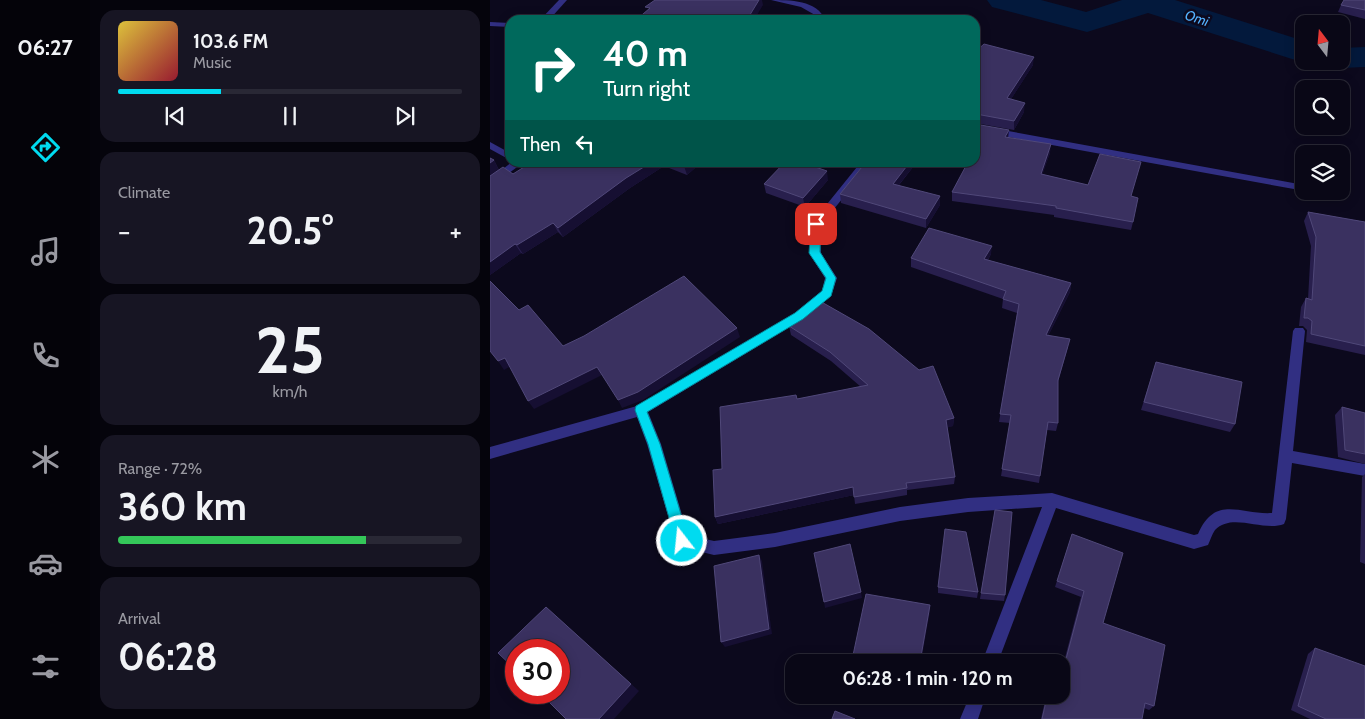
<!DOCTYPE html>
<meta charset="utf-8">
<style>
:root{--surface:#090716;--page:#171523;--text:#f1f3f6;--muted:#9999a1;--line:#292835;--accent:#00dbf0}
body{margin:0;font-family:Cabin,sans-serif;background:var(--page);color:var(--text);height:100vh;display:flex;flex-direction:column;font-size:19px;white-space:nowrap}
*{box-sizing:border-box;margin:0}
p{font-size:16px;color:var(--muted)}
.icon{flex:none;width:28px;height:28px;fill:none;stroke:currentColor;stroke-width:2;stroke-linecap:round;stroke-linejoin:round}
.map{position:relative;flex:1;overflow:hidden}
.details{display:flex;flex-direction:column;gap:10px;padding:10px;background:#05040c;width:400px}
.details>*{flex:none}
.hud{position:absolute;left:15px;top:15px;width:475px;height:152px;border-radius:15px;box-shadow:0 2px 12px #0003,0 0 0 1px var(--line);background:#00695c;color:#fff;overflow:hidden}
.needle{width:32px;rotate:344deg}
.controls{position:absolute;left:805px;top:15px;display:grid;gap:10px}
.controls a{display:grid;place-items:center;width:55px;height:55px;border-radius:10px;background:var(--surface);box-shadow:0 2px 12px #0003,0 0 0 1px var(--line);font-size:25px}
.speed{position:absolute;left:15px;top:639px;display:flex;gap:10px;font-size:25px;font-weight:700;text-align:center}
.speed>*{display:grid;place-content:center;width:65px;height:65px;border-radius:50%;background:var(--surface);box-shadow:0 2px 12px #0003,0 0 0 1px var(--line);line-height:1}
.speed .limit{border:8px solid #d22;background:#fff;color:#111}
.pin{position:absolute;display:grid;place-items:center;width:42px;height:42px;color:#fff;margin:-21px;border-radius:10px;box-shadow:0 2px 8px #0006}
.me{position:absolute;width:55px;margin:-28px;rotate:344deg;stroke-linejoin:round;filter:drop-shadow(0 0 4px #0008)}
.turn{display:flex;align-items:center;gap:18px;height:105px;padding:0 15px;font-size:22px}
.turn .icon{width:65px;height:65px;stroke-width:2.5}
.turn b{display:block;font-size:35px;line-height:42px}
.then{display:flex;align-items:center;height:48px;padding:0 15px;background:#0003;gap:10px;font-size:19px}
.big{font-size:38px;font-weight:700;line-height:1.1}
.details .card{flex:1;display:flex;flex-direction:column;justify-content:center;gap:8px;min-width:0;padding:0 18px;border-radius:15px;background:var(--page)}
.details .dial{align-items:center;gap:0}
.dial b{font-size:65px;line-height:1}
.song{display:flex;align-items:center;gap:15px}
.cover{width:60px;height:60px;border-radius:8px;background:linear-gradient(135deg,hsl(50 70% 55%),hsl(350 70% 35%))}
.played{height:5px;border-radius:2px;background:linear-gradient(90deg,var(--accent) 30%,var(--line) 30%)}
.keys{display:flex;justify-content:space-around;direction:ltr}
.heat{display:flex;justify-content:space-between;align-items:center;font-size:28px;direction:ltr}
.charge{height:8px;border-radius:4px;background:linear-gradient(90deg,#34c759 72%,var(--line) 0)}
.trip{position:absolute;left:295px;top:654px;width:285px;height:50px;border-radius:15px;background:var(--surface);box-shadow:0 2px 12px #0003,0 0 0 1px var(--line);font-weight:700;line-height:50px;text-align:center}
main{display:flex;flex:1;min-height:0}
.menu{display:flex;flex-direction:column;width:90px;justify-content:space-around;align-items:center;background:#040309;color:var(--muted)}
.menu .icon{width:35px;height:35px}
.menu .active{color:var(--accent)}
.menu b{font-size:22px;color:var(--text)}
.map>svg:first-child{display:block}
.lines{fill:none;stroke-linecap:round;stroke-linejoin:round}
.river{fill:#03193c;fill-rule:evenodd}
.minor{fill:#312f82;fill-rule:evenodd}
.wall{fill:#281f4d}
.shaded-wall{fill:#160f32}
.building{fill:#3a3160;stroke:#504879}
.route{fill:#00dbf0;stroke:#008e9c}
.labels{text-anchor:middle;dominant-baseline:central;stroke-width:5;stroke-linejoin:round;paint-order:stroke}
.far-water-label{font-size:14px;font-style:italic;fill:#53b2ff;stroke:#0c091d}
</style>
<main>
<nav class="menu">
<b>06:27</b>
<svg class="icon active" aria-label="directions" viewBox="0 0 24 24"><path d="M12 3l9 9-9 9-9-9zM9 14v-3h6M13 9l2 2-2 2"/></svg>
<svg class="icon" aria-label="music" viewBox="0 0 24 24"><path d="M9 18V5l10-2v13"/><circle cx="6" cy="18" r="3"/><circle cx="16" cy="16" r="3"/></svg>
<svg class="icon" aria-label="phone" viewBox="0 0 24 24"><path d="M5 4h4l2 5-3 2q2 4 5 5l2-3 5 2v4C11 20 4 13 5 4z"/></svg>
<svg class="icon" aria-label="climate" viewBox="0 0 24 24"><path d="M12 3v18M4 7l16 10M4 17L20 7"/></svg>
<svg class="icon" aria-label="car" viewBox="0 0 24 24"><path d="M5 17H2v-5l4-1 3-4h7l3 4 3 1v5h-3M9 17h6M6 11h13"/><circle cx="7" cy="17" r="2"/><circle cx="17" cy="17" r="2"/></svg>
<svg class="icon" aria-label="filters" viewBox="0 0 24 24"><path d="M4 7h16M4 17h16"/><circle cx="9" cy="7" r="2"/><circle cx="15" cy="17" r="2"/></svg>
</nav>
<section class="details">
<div class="card">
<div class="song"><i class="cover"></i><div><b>103.6 FM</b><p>Music</p></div></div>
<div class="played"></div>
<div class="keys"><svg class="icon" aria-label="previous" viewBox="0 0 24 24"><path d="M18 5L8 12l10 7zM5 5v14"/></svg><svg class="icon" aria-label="pause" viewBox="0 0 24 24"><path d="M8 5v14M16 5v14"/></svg><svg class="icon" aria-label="next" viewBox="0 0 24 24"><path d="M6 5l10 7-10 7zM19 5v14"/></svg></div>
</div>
<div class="card"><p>Climate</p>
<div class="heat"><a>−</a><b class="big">20.5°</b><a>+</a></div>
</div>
<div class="card dial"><b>25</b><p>km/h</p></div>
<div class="card"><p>Range · 72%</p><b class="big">360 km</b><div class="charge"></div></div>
<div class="card"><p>Arrival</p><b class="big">06:28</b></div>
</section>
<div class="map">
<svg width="875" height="719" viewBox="0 0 875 719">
<rect width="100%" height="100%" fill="#0c091d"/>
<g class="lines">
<g class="river">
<polygon points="497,0 551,0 596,12 632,0 685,0 814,41 814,61 818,61 814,62 802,59 658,13 597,32 502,7"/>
<polygon points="875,47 875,67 851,68 839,65 836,61 851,61 851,48"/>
</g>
<g class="minor">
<polygon points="69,0 77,0 59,20 50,20"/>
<path d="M281 0C299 0 328 0 335 20H327L325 15 311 7Z"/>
<polygon points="0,22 20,23 20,27 0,26"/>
<polygon points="485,125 814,185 815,191 485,131"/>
<polygon points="0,142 20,153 20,160 0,149"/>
<polygon points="22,162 34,162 0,187 0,179"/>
<path d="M371 162H382L331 225V253L347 278 341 296 313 319 158 412 171 444 198 535 224 541 285 533 410 507 478 498 562 493 704 535 708 534C725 494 751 515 782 513L803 331 805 328H813L815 331 803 451 875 464V476L802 463 796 519 794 524C773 532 742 512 725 530 722 534 720 541 718 545L704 549 566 508 508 662H492L552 507 478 512 410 521 285 547 224 555 187 546 157 444 147 417 0 459V447L147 406 305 313 332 291 335 278 319 253 321 224Z"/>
<polygon points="480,695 496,695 488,719 470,719"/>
</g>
</g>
<g class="wall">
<polygon points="875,0 875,19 848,12 851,5"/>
<polygon points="485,52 543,65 521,99 534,112 524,130 485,123"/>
<polygon points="518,137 560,153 552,174 641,196 643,222 641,230 564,217 564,215 462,201 462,192 476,168 458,162 485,162"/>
<polygon points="4,160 9,170 23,174 42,162 212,162 197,175 174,166 140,188 73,237 68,232 33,254 31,253 0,275"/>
<polygon points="376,162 427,162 409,185 450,205 436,228 351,203 350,194"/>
<polygon points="338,180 315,207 276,193 274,184"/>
<polygon points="818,212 875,222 875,355 816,342 817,330 813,326 809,326 811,307 816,298 818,299 821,246 814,221"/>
<polygon points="501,254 498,260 581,283 580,292 558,336 578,347 568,382 568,423 566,431 557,430 550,476 549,483 511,476 520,423 509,422 527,313 512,308 513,299 421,267 421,258"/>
<polygon points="299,326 464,418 463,426 457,427 465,477 464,484 417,490 417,495 365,504 364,495 228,524 225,517 232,469 306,395 307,399 371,387 341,361 301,335"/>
<polygon points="666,362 745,424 740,432 651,410 663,371"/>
<polygon points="852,407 875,413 875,464 848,457 845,415"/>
<polygon points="875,474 875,564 870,562 872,477"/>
<polygon points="505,510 515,595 514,601 490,599"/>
<polygon points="582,534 613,623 664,706 659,710 654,708 652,719 551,719 555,701 557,697 564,699 566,695 571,695 571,673 591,597 565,587"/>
<polygon points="448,587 488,592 487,598 448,593"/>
<polygon points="825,648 875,719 820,719 801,710 818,654"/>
</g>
<g class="shaded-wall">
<polygon points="269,0 272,0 273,5 264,20 258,20 258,18"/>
<polygon points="544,57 543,65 516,107 517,98"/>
<polygon points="535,103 534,112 524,130 524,121"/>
<polygon points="519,130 518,139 515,137"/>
<polygon points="561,144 560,153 550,182 551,174"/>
<polygon points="4,160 9,170 0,177 0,163"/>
<polygon points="162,162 173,162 174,166 140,188 73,237 68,228 136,178"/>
<polygon points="198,162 212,162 197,175 194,166"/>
<polygon points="420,162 427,162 403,192 403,184"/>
<polygon points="337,171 338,180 315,207 313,198"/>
<polygon points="450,196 450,205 436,228 436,219"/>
<polygon points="63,223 68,232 33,254 27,245"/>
<polygon points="25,244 31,253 0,275 0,262"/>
<polygon points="502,246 501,254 493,268 494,259"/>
<polygon points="581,283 580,292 554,344 556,335"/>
<polygon points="247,328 250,337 153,400 132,408 128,400"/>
<polygon points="15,358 21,366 14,370 8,361"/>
<polygon points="107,367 112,375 44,409 38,401"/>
<polygon points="464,418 463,426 456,428 456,420"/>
<polygon points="363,487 364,495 228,524 225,517"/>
<polygon points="269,555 272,561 282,634 235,647 231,642"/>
<polygon points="371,592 372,598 335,608 334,602"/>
<polygon points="440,605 440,611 431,662 430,662"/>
<polygon points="56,607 149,691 124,719 109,719"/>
</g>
<g class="building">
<polygon points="165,0 269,0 258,18 261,19 260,20 146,20 160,8 155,7"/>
<polygon points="854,0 875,0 875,10 851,5"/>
<polygon points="494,44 544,57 517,98 535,103 524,121 486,114 485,115 485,96 491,89 485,87 485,52"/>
<polygon points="485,124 519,130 515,137 561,144 551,174 598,185 610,154 651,162 641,196 648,198 643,222 566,208 566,206 462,192 478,162 485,162"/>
<polygon points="0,158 4,160 0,163"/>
<polygon points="42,162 162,162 136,178 68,228 63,223 27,245 25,244 0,262 0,176 13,167 23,174"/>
<polygon points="185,162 198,162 194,166"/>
<polygon points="295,162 311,162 337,171 313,198 274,184"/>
<polygon points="376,162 420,162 403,184 450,196 436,219 350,194"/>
<polygon points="818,212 875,222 875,346 821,334 822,321 818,318 814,318 816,298 822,300 826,237"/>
<polygon points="439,228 502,246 494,259 581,283 556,335 580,339 568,380 568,423 558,422 550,476 512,469 521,415 510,414 529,304 513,299 516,291 421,258"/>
<polygon points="194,276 247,328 148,392 128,400 107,367 38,401 15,358 8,361 0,351 0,281 29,310 38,305 73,346 94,336"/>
<polygon points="328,300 379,329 429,370 443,366 464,418 456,420 465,477 416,483 417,488 364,497 363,487 225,517 223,470 232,469 230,407 306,395 307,399 378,385 340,352 299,326"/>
<polygon points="666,362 752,382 745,424 654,402"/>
<polygon points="852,407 875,413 875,454 855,450"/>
<polygon points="505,510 522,512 515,595 491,593"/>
<polygon points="455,529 476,532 488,592 448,587"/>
<polygon points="582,534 633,553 613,623 675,645 664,706 655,703 652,719 552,719 557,697 566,700 567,695 571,695 571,678 594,591 567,581"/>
<polygon points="360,544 371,592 334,602 324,553"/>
<polygon points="269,555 279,629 231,642 224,566"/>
<polygon points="376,594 440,605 430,662 373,662 362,660"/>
<polygon points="56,607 141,684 109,719 76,719 49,692 69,692 69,650 26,650 26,670 8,653"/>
<polygon points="825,648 875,666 875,719 836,719 808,706"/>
<polygon points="345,711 365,719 342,719"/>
</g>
<polygon class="route" points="326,220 331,224 330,252 346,278 341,296 313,319 157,412 170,444 199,541 197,546 192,548 187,546 158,444 145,410 146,406 305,313 332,291 336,278 319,253 321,224"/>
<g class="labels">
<g class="far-water-label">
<text transform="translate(707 18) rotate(18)">Omi</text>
</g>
</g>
</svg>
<div class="controls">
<a><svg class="needle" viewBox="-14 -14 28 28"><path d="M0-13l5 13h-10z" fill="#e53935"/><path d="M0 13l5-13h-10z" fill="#9999a1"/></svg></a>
<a><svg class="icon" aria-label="search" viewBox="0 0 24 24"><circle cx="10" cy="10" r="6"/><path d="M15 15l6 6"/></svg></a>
<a><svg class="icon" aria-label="layers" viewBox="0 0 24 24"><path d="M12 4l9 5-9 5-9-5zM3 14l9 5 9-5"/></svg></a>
</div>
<div class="speed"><div class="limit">30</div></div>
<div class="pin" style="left:326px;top:224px;background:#d93025"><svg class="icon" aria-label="arrive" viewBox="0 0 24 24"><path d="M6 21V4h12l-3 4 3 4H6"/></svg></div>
<svg class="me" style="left:192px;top:541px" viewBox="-20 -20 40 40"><circle r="17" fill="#00dbf0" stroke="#fff" stroke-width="3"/><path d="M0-11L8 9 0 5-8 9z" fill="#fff"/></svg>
<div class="trip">06:28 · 1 min · 120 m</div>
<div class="hud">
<div class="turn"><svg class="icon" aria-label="right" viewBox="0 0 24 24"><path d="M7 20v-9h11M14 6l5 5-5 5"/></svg><div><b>40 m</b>Turn right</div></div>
<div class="then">Then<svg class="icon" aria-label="left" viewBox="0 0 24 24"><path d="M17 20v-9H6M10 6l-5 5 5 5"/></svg></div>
</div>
</div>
</main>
